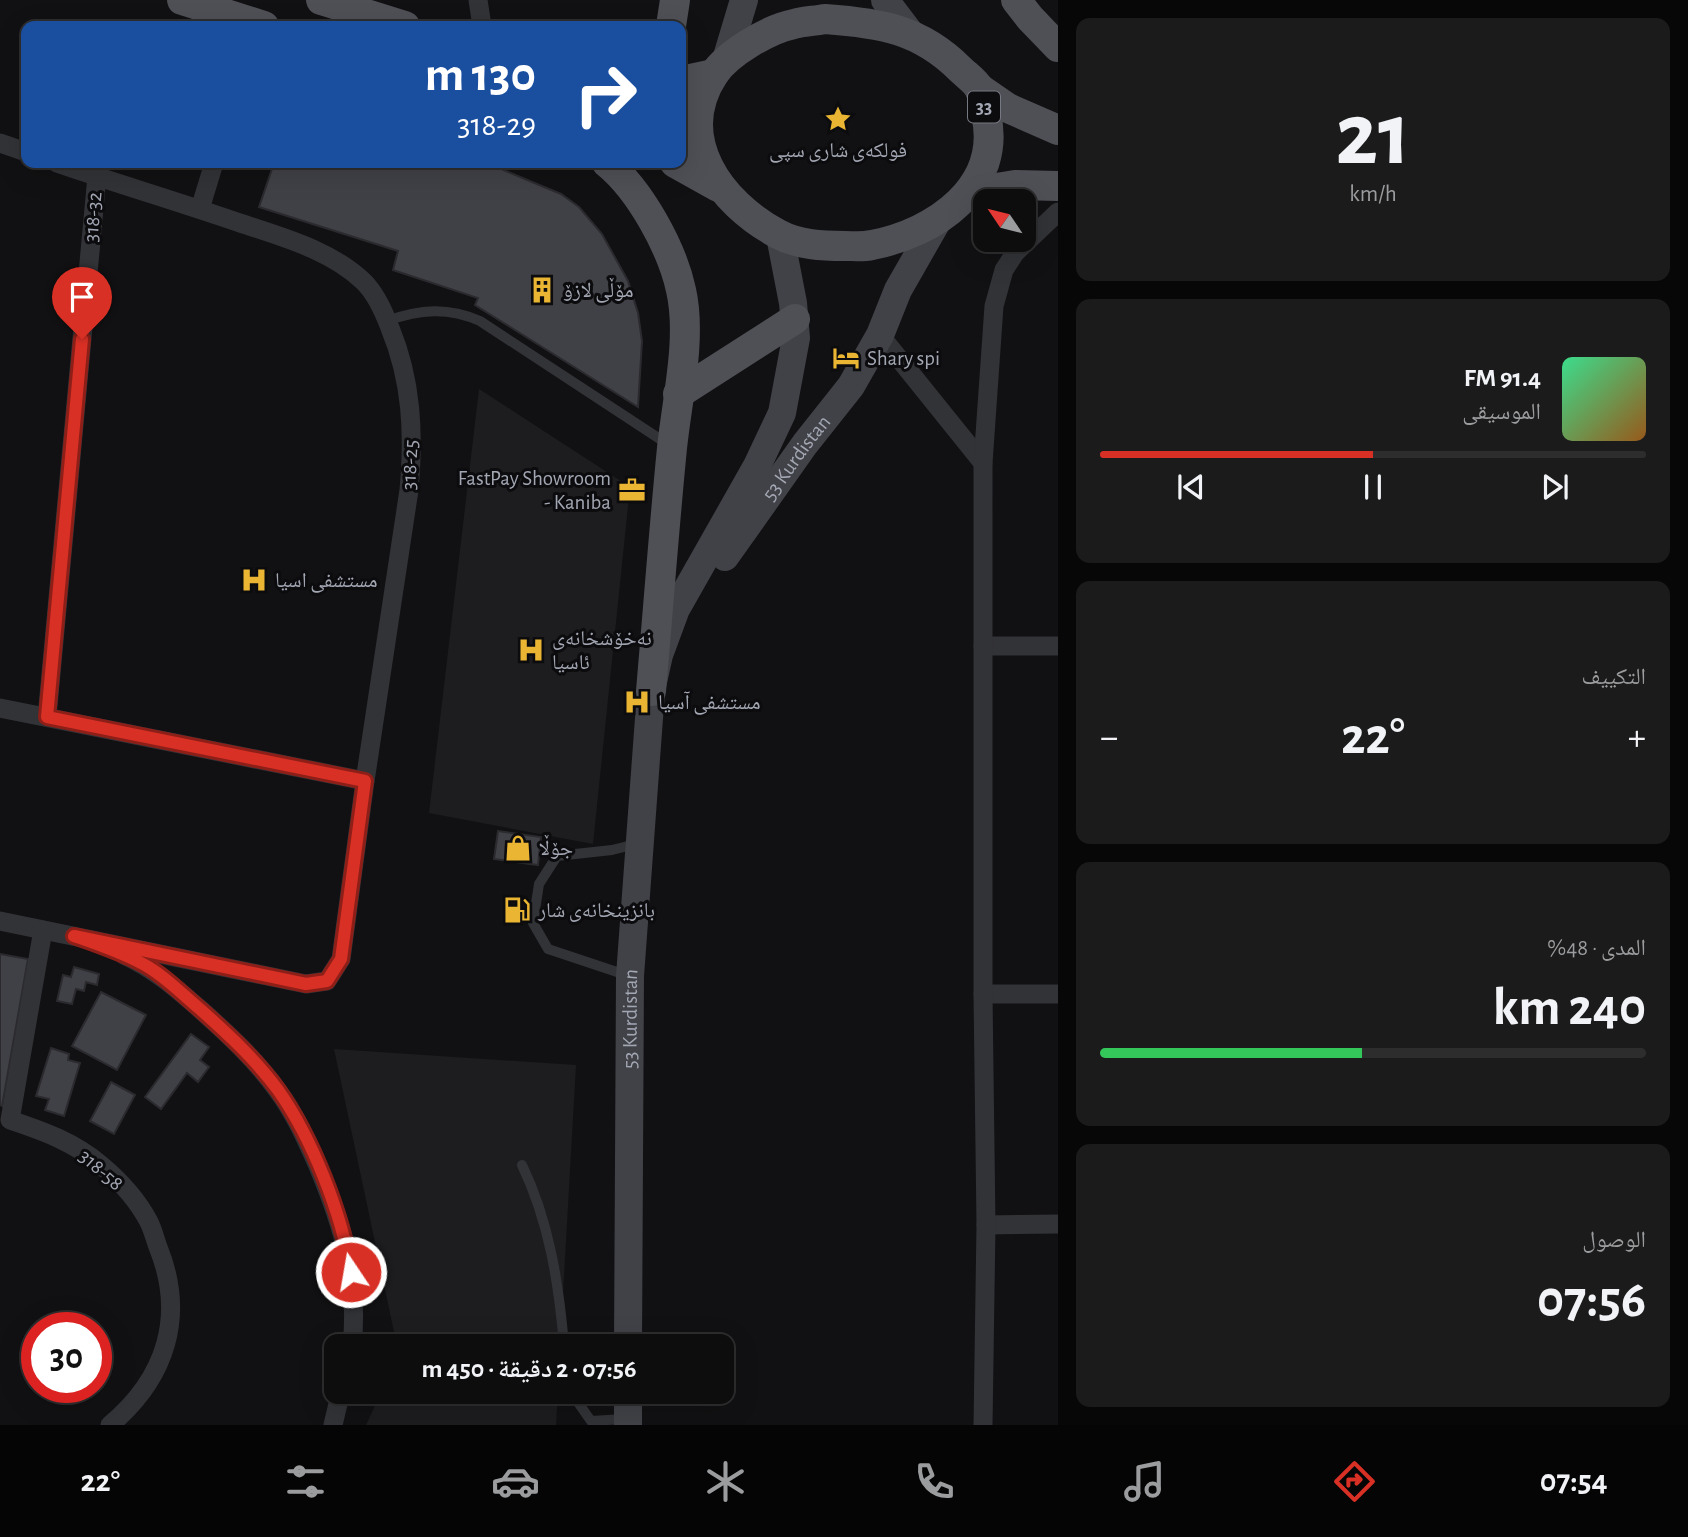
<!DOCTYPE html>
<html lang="ar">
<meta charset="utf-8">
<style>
:root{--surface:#0d0d0e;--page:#1b1b1c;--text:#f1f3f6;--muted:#9a9c9e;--line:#2d2d2e;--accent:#d93025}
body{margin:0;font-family:"Alegreya Sans","Noto Naskh Arabic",sans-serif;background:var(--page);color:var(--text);direction:rtl;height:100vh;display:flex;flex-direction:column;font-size:26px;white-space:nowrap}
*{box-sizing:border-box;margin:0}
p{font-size:23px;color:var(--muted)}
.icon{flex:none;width:38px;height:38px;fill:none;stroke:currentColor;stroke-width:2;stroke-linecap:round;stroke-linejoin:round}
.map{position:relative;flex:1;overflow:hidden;direction:ltr}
.side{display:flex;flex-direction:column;gap:18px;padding:18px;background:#070708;width:630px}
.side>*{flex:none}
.guide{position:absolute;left:21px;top:21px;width:665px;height:147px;border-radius:14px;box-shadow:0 7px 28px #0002,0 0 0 2px var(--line);direction:rtl;background:#1a4fa0;color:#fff;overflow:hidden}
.needle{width:46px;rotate:305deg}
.controls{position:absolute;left:973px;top:189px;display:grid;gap:14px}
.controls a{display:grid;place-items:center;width:63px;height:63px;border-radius:14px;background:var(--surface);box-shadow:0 7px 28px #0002,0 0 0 2px var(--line);font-size:35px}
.speed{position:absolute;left:21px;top:1312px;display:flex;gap:14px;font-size:35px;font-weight:700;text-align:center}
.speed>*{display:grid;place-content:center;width:91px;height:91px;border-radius:50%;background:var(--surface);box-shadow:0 7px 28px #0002,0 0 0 2px var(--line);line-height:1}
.speed .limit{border:10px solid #d22;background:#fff;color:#111}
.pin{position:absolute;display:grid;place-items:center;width:60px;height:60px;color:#fff;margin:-72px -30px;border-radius:50% 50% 50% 0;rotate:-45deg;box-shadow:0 0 7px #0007}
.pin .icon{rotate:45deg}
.me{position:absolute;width:77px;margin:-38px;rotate:348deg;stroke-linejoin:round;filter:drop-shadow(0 0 5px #0008)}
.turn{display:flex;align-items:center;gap:24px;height:147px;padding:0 35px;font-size:32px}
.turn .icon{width:91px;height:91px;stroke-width:2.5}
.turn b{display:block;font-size:49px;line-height:60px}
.big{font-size:52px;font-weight:600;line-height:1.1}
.side .widget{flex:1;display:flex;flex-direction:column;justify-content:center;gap:10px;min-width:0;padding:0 24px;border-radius:14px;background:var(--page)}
.side .dial{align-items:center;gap:0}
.dial b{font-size:91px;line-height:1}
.song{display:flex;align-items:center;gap:21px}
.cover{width:84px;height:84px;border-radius:10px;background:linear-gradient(135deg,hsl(150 70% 55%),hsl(30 70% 35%))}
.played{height:7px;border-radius:4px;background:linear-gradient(90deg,var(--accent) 50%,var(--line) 50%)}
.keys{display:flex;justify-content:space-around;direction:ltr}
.heat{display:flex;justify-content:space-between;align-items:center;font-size:38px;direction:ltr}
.charge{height:10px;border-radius:5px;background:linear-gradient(90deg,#34c759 48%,var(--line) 0)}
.trip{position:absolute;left:324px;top:1334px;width:410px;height:70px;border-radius:14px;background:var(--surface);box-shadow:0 7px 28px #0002,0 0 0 2px var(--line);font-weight:600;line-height:70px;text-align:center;direction:rtl}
.menu{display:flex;height:112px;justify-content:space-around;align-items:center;background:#050506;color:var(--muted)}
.menu .icon{width:49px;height:49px}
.menu .selected{color:var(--accent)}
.menu b{font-size:32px;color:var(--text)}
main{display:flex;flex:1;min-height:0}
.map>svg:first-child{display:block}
.built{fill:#1d1d20}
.building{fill:#404146;stroke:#2b2b2f;stroke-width:2}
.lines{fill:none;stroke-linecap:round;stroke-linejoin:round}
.lane{stroke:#323337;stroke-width:10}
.street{stroke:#323337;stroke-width:19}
.secondary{stroke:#414247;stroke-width:28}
.primary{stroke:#4f5056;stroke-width:30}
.route-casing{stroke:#8d1f18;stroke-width:18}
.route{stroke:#d93025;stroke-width:12}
.labels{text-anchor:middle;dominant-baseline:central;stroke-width:6;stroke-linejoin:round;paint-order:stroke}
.shield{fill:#0c0c0e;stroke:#767882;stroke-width:2}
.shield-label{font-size:19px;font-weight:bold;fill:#a3a7b3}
.poi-label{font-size:21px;fill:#a3a7b3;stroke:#0c0c0e;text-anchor:start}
.street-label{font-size:21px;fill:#a3a7b3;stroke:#0c0c0e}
</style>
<main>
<section class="side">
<div class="widget dial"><b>21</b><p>km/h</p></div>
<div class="widget">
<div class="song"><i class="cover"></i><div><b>91.4 FM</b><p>الموسيقى</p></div></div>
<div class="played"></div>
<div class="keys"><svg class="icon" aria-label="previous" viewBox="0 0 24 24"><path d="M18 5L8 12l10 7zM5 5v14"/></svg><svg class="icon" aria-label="pause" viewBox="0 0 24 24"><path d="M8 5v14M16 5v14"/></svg><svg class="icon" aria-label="next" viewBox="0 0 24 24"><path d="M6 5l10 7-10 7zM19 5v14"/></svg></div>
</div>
<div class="widget"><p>التكييف</p>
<div class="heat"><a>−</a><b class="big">22°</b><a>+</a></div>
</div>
<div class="widget"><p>المدى · 48%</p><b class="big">240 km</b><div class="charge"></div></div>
<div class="widget"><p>الوصول</p><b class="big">07:56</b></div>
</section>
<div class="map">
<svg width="1058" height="1425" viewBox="0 0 1058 1425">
<rect width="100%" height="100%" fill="#111113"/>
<g class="built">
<polygon points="479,389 630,487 593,844 429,813"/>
<polygon points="334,1049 576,1065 560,1346 397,1346"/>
<polygon points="382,1391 558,1391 556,1425 366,1425"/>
</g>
<g class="building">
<polygon points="274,163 487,163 561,194 579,207 602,234 628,281 638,313 642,341 638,407 475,305 478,298 393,270 398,251 259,207"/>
<polygon points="498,831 541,837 538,865 494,859"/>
<polygon points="0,954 28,959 2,1106 0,1105"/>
<polygon points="74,967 99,974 97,985 86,982 84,991 76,989 72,1004 57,1001 63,975 71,977"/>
<polygon points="101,992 146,1015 117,1070 72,1046"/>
<polygon points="191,1034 209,1047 200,1060 209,1067 198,1082 187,1073 161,1109 145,1097"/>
<polygon points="51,1048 69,1054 68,1060 80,1063 64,1116 45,1110 49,1099 36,1096"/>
<polygon points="111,1082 135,1095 114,1134 90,1121"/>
</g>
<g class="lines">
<g class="lane">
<path d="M387 321C420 309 448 307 480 321L669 445"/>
<polyline points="626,975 548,949 533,923 539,884 557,856 612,850 636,844"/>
<path d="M522 1165C549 1221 559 1284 564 1346"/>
<polyline points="570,1391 591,1421 624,1419"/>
</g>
<g class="street">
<polyline points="478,0 482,26"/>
<polyline points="0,143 26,152"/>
<polyline points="200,209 214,163"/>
<polyline points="880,335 983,463"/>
<polyline points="983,646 1058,646"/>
<polyline points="0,708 365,781"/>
<polyline points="47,717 97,176"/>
<path d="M0 921 306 984 327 981 341 959 365 781 409 490C414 434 412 381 390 328 384 312 376 294 364 282 331 250 282 237 240 223 179 202 118 184 57 163"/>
<path d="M43 930 10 1120C43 1131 74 1142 101 1165 119 1180 138 1201 149 1222 153 1230 155 1239 158 1247 186 1316 166 1378 110 1425"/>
<path d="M124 955C153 968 177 989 201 1010 229 1035 256 1060 278 1091 295 1114 306 1139 318 1166 343 1226 359 1279 352 1346"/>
<polyline points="983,994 1058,994"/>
<polyline points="986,1225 1058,1224"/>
<polyline points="333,1425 341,1391"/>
<polyline points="983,1425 986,1225 983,994 983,463 994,306 1004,270 1015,253 1058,212"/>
</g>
<g class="secondary">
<polyline points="885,0 910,33"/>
<polyline points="726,60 744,0"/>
<path id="s1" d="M725 557 805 444 851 386 880 335 898 290 938 220"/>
<path id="s2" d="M628 1346 630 976 651 691 659 655 676 609 757 466 782 413 796 338 793 303 780 236"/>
<polyline points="628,1391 628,1425"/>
</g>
<g class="primary">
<polyline points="182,0 264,26"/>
<polyline points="321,0 405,26"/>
<polyline points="1016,0 1030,18 1058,47"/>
<path d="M825 19C880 23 920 29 960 69 966 75 975 81 979 88 983 95 984 106 986 114 1003 187 935 233 872 245 863 247 854 246 845 246 823 246 798 245 778 234 720 203 672 138 714 74 728 53 769 29 794 24 804 21 815 21 825 19Z"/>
<polyline points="671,26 675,0"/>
<polyline points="681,81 714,74"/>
<polyline points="979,88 1008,108 1058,130"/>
<path d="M607 163C640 190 672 248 681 290 692 338 677 399 672 448 664 529 658 610 651 691"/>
<polyline points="675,163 718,187"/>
<polyline points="971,192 1015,185 1058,186"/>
<polyline points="678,394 795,319"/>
</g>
</g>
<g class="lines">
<g class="route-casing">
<path id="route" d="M82 339 47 717 365 781 341 959 327 981 306 984 74 936C97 944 121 952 143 964 164 975 183 995 201 1010 229 1035 256 1060 278 1090 312 1138 342 1214 351 1272"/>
</g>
<use href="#route" class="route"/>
</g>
<defs>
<g id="sight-bare" transform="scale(2.1)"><path d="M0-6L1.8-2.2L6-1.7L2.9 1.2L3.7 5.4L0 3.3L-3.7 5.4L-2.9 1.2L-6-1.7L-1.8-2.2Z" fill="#e9b533" stroke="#0c0c0e" stroke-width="2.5" paint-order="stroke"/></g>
<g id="building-bare" transform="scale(2.1)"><path d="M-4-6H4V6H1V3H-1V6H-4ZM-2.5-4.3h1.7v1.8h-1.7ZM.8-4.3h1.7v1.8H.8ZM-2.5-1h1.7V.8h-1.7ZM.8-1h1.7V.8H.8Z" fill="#e9b533" stroke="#0c0c0e" stroke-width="2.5" paint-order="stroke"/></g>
<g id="hotel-bare" transform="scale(2.1)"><path d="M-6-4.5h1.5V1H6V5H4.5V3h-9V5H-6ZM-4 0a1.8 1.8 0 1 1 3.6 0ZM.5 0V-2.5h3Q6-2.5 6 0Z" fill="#e9b533" stroke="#0c0c0e" stroke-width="2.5" paint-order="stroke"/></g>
<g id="office-bare" transform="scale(2.1)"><path d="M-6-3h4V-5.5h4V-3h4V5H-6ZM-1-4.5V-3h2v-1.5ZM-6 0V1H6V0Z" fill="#e9b533" stroke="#0c0c0e" stroke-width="2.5" paint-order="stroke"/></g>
<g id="hospital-bare" transform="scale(2.1)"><path d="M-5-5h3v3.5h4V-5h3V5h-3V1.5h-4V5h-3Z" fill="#e9b533" stroke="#0c0c0e" stroke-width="2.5" paint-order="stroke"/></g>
<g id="shop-bare" transform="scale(2.1)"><path d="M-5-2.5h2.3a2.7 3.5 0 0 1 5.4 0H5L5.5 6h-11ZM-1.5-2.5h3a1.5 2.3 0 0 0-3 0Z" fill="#e9b533" stroke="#0c0c0e" stroke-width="2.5" paint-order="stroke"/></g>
<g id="fuel-bare" transform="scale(2.1)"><path d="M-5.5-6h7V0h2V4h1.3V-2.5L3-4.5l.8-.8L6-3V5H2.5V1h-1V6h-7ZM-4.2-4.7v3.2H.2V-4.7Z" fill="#e9b533" stroke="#0c0c0e" stroke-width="2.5" paint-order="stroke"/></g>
</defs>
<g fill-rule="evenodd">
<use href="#sight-bare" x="838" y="119"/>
<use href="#building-bare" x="542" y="290"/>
<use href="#hotel-bare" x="846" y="358"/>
<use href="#office-bare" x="632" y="490"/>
<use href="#hospital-bare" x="254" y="580"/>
<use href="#hospital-bare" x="531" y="650"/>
<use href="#hospital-bare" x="637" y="702"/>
<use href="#shop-bare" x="518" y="848"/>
<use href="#fuel-bare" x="517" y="910"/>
</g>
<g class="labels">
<rect class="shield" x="968" y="91.5" width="32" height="31" rx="5"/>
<g class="shield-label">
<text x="984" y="107">33</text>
</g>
<g class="poi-label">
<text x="838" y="150" text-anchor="middle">فولکەی شاری سپی</text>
<text x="563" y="290">مۆڵی لازۆ</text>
<text x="867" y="358">Shary spi</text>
<text x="611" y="478" text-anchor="end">FastPay Showroom<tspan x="611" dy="24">- Kaniba</tspan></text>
<text x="275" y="580">مستشفى اسيا</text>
<text x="552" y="638">نه‌خۆشخانه‌ى<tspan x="552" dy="24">ئاسیا</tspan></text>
<text x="658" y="702">مستشفى آسيا</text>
<text x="539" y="848">جۆڵا</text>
<text x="538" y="910">بانزینخانەی شار</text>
</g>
<g class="street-label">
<text transform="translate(93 217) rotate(-85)">318-32</text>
<text stroke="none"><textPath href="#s1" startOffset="122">53 Kurdistan</textPath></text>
<text transform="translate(410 465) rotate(-87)">318-25</text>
<text stroke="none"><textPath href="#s2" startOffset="327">53 Kurdistan</textPath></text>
<text transform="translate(101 1170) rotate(41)">318-58</text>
</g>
</g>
</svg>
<div class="controls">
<a><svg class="needle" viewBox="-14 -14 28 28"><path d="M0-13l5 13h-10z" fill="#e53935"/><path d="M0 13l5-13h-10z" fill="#9a9c9e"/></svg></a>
</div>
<div class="speed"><div class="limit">30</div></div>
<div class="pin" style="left:82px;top:339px;background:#d93025"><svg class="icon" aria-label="arrive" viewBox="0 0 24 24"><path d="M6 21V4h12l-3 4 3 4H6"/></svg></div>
<svg class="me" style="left:351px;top:1272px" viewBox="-20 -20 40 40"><circle r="17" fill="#d93025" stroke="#fff" stroke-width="3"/><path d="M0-11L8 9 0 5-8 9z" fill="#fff"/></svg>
<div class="trip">07:56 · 2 دقيقة · 450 m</div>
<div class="guide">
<div class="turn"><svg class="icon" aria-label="right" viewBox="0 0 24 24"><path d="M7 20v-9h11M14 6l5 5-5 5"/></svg><div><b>130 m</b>318-29</div></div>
</div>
</div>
</main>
<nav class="menu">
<b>07:54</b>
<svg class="icon selected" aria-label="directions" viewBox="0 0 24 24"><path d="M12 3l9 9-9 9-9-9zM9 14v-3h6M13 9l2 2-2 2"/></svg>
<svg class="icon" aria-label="music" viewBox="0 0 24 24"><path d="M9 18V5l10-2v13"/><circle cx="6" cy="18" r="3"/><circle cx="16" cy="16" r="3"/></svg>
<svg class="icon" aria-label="phone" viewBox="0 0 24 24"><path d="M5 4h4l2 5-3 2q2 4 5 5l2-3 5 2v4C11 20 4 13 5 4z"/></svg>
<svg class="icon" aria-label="climate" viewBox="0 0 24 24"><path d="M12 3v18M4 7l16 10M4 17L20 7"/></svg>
<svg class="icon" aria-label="car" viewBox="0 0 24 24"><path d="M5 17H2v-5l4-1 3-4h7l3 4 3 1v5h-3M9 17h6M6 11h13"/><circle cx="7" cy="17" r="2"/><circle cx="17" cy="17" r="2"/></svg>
<svg class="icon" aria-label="filters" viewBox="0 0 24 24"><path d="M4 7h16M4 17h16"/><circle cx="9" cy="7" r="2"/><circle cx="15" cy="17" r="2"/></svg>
<b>22°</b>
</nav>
